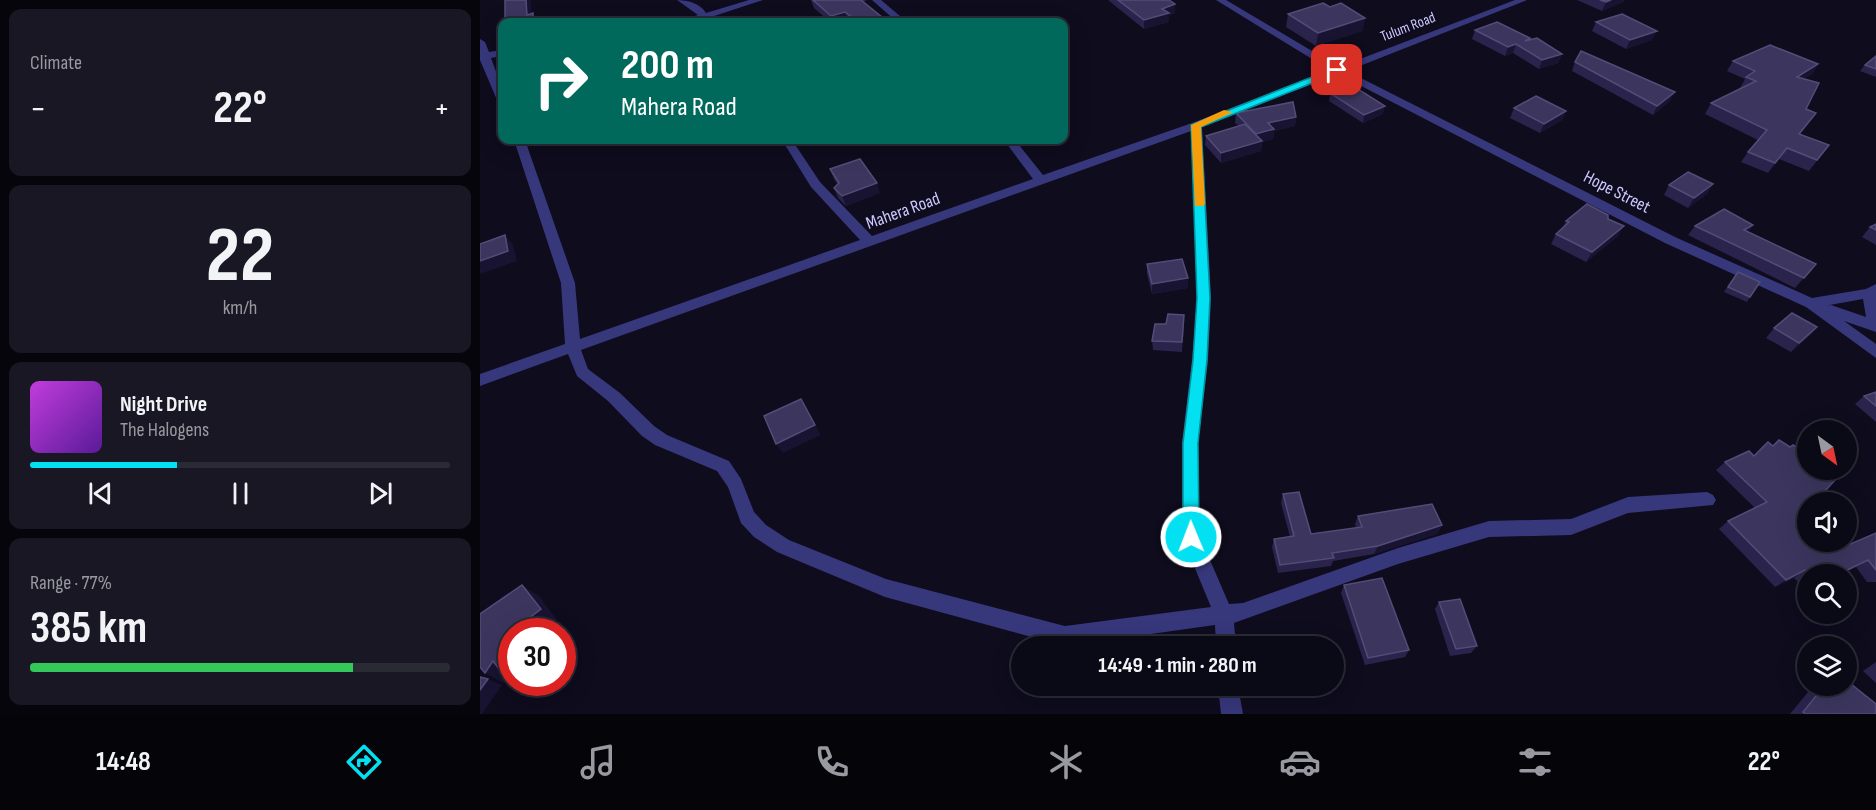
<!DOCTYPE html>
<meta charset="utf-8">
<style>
:root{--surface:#0a0916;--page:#181723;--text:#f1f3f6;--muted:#999aa1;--line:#2a2a35;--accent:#02e0f1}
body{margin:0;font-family:"Sofia Sans Condensed",sans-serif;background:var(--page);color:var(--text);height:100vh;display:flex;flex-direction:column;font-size:22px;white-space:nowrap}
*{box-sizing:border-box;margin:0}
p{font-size:20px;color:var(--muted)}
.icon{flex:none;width:33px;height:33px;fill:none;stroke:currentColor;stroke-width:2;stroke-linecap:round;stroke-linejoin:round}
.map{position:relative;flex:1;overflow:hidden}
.panel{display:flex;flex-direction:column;gap:9px;padding:9px;background:#06050c;width:480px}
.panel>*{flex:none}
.top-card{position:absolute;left:18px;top:18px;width:570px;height:126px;border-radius:12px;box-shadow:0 6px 24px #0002,0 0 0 2px var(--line);background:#00695c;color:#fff;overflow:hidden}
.needle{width:39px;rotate:147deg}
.fabs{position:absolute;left:1317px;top:420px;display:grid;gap:12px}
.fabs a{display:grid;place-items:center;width:60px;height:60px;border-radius:50%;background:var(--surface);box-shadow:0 6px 24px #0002,0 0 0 2px var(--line);font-size:30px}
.speed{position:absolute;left:18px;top:618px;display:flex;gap:12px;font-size:30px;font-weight:700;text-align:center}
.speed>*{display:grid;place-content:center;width:78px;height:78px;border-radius:50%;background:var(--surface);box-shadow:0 6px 24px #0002,0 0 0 2px var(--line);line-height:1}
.speed .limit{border:9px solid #d22;background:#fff;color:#111}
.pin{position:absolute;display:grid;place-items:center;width:51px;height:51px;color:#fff;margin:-26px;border-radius:12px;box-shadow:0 3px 9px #0006}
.me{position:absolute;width:66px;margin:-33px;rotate:359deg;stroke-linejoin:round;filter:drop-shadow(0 0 4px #0008)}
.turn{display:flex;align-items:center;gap:21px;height:126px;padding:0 24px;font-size:27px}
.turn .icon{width:78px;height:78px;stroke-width:2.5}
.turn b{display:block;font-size:42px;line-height:51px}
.big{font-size:45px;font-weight:700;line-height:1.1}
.panel .widget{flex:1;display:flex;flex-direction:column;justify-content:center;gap:9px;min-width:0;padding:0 21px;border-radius:12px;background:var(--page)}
.panel .dial{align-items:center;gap:0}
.dial b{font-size:78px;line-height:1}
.song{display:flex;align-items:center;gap:18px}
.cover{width:72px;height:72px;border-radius:9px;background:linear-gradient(135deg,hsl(290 70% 55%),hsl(270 70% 35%))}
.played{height:6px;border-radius:3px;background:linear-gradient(90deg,var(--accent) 35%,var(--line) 35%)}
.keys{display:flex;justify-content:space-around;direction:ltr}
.heat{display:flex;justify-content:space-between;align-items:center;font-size:33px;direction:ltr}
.charge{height:9px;border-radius:4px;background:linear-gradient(90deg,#34c759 77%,var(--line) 0)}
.trip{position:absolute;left:531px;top:636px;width:333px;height:60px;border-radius:30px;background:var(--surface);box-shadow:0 6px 24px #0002,0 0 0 2px var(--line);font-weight:700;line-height:60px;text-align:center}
.dock{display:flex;height:96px;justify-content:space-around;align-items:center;background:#040409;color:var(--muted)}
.dock .icon{width:42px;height:42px}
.dock .current{color:var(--accent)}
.dock b{font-size:27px;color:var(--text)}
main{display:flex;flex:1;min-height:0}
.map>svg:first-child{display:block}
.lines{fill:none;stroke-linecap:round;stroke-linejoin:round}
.street{fill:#37377c;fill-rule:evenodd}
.wall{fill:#2a244c}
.shaded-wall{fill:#181331}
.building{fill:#3c365f;stroke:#524d78;stroke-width:1.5}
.route{fill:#02e0f1;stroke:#01929d;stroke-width:1.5}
.slow{fill:#f59e0b}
.labels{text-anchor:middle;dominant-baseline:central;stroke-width:4.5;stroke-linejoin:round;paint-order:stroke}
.far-street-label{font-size:15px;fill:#cdc8ff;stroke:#0e0c1d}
.street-label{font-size:18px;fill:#cdc8ff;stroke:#0e0c1d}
</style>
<main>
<section class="panel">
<div class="widget"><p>Climate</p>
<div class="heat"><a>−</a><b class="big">22°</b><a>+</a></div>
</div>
<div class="widget dial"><b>22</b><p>km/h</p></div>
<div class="widget">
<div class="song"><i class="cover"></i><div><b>Night Drive</b><p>The Halogens</p></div></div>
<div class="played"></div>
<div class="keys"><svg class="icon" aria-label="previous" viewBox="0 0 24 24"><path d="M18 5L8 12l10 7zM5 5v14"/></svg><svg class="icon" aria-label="pause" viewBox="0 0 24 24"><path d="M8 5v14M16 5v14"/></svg><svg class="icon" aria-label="next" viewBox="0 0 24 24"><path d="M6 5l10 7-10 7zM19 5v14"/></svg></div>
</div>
<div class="widget"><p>Range · 77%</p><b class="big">385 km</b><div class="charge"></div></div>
</section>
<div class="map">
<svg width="1396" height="714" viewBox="0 0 1396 714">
<rect width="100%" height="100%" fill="#0e0c1d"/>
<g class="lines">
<g class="street">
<path d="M197 0C207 0 220 3 226 13L269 0H283L228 18 229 22 220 21 201 22 202 20 218 15Z"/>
<polygon points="392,0 401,0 427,22 417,22"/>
<path d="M736 0H746L859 67 1035 0H1047L867 71 1195 237 1332 298 1386 289 1396 284V332L1364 321 1396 344V358L1326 307 1185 243 858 74 722 127 731 298 728 361 718 443 720 537 749 604 763 603 918 548 1009 521 1091 519 1148 497 1227 492 1233 495 1236 500 1233 505 1148 513 1091 535 1009 537 918 564 754 623 756 646H736L735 625 585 646 405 597 297 552 274 537 261 523 248 487 237 471 175 445 162 436 128 401 97 376 88 354 0 386V374L85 344 81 283 34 140H45L95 283 100 339 380 240 331 187 302 140H312L340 182 392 236 553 179 524 140H535L563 175 712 123 850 70ZM711 131 717 298 712 361 702 443V537L731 607 585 626 406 579 309 540 286 525 274 512 261 479 249 461 187 435 174 426 140 393 108 369 101 350ZM1383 299 1386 317 1351 305 1344 306Z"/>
<polygon points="0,39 5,42 9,52 22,50 22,56 11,58 22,88 22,103 17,100 0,60"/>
<polygon points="738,686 758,686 763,714 741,714"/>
</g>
</g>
<g class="wall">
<polygon points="331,0 387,0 383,2 408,22 350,22 334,8"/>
<polygon points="628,0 689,0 695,13 689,15 689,22 664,29"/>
<polygon points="1097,0 1144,0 1143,2 1122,11"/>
<polygon points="850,7 885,18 882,31 836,46 806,27 808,14"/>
<polygon points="1116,22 1172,40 1146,49 1112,31"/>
<polygon points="995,30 1050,39 1082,54 1078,63 1059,69 1033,53 1025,56 992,39"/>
<polygon points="1396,56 1396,77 1380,71 1385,65"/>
<polygon points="1253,61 1338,64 1332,74 1324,79 1326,109 1336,113 1320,134 1349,145 1329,171 1299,159 1288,173 1261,162 1268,152 1278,140 1225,114 1231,103 1262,88 1260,88 1265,79 1247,71"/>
<polygon points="1095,62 1190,101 1173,115 1092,71"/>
<polygon points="850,93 903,114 883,123 849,101"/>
<polygon points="1034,108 1086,111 1082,120 1060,133 1030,118"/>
<polygon points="756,113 816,117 815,126 794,131 793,139 782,142 781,151 741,163 725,145 726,136 759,126 755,123"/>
<polygon points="350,169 400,193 366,206 358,198 354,188 358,185 354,179"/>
<polygon points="1233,184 1227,194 1208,208 1184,195 1189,185"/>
<polygon points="1128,219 1138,236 1106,262 1071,244 1076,234 1083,227 1086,221"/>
<polygon points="1396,224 1396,245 1382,237 1390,227"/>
<polygon points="1273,225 1268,232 1336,264 1315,288 1208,235 1215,226"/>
<polygon points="667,264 708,288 672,294 667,274"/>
<polygon points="1254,277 1270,297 1267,302 1244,292"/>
<polygon points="704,325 702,352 673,350 672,341"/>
<polygon points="1337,327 1328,337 1311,352 1286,338 1294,328"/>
<polygon points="1396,392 1396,422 1375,404 1384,396"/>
<polygon points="1274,456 1328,502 1328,542 1366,546 1396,533 1396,582 1387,582 1376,567 1363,574 1328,574 1328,591 1314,578 1295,587 1239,529 1248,521 1275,508 1236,470 1245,462"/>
<polygon points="803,494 831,534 876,528 875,524 878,516 962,525 957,534 894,554 853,561 851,566 798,573 792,547 794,539 810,537 801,503"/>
<polygon points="864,585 929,650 925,657 885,665 861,593"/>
<polygon points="959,602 997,646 991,653 970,656 955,609"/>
<polygon points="1396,662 1396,683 1383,671"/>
<polygon points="1333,686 1366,686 1396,714 1310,714"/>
</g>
<g class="shaded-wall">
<polygon points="46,0 50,0 51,2 52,22 47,15"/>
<polygon points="1131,0 1144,0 1143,2 1122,11 1126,2"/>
<polygon points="695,4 695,13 689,15 689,22 664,29 664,20 682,9"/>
<polygon points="365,12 369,22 353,22 351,16"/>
<polygon points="53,13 59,22 53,22"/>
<polygon points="885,18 882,31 836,46 838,33"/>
<polygon points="1177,31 1172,40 1146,49 1150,40"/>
<polygon points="1036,44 1033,53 1025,56 1028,47"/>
<polygon points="1082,54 1078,63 1059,69 1062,60"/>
<polygon points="1338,64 1332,74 1311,87 1317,77"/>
<polygon points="1195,92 1190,101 1173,115 1177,106"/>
<polygon points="905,106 903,114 883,123 884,115"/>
<polygon points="1086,111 1082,120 1060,133 1064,124"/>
<polygon points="816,117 815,126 794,131 793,139 782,142 781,151 741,163 741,153 776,143 776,134 788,123"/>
<polygon points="1307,148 1299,159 1288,173 1295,163"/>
<polygon points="397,183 400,193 366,206 362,196"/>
<polygon points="1233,184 1227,194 1208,208 1214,198"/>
<polygon points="1273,225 1266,235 1264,230"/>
<polygon points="1144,226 1138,236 1106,262 1112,252"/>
<polygon points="25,235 33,245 37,261 0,274 0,261"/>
<polygon points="708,278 708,288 672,294 672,284"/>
<polygon points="704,315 704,325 702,352 702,342"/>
<polygon points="1337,327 1328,337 1311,352 1319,343"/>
<polygon points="321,399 341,435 303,453 296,444"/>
<polygon points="962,525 957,534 894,554 898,546"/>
<polygon points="1388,560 1376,567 1363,574 1359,574"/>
<polygon points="1325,570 1314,578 1295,587 1306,580"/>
<polygon points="42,585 59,596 77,620 65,629 67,632 58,632 48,619"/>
<polygon points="13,661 32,669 32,678 28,676 23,683 5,673"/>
<polygon points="8,679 22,685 2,714 0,714 0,690"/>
<polygon points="63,682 71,682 68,685"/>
</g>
<g class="building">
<polygon points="25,0 46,0 47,15 53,13 53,22 25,22"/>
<polygon points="333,0 381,0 408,22 378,22 365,12 351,16"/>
<polygon points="638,0 689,0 695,4 682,9 689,13 664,20"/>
<polygon points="1120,0 1131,0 1126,2"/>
<polygon points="843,3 850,7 861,3 885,18 838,33 808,14"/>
<polygon points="1142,14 1177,31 1150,40 1116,22"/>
<polygon points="1017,22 1050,38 1045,41 1057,38 1082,54 1062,60 1036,44 1028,47 995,30"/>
<polygon points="1290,45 1338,64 1317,77 1339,83 1326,109 1336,113 1319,134 1349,145 1337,160 1307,148 1295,163 1268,152 1287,130 1231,103 1276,81 1266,77 1275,71 1253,61"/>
<polygon points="1101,51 1195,92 1177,106 1095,62"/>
<polygon points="1396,56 1396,69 1385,65"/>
<polygon points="862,79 905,106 884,115 850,93"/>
<polygon points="1056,96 1086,111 1064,124 1034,108"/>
<polygon points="813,102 816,117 788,123 794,129 776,134 756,113"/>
<polygon points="765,124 782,141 741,153 726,136"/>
<polygon points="380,159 397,183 362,196 354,188 359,183 350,169"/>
<polygon points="1208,172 1233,184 1214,198 1189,185"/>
<polygon points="1107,204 1128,215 1128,219 1144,226 1112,252 1076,234 1089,222 1086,221"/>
<polygon points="1244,209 1273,225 1264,230 1336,264 1324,278 1215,226"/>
<polygon points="1396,224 1396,230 1390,227"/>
<polygon points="25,235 28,251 0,261 0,244"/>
<polygon points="702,259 708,278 672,284 667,264"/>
<polygon points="1258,272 1280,282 1270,297 1248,287"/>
<polygon points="1312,313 1337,327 1319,343 1294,328"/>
<polygon points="688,314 704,315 702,342 672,341 675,324 686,324"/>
<polygon points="1396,392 1396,406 1384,396"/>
<polygon points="321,399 335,425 296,444 284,416"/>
<polygon points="1299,440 1310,447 1313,445 1328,454 1328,470 1344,470 1357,478 1335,502 1328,502 1328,542 1361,542 1366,546 1396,533 1396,570 1388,560 1359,574 1329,574 1325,570 1306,580 1248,521 1287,502 1245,462 1269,451 1274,456 1288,442 1293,446"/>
<polygon points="819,492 831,534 882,527 878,516 952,504 962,525 898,546 852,553 854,558 800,565 794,539 814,536 803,494"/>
<polygon points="902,578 929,650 888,658 864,585"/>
<polygon points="42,585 61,609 48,619 58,632 32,632 32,669 28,668 22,673 13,661 5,673 0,667 0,614"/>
<polygon points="980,599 997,646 976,649 959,602"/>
<polygon points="0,677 8,679 0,690"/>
<polygon points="1366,680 1396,704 1396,714 1326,714 1323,712 1344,686 1366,686"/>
</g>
<polygon class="route" points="857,67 862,70 860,72 721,127 730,298 727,360 718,443 719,537 717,542 711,544 705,542 703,537 703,443 713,360 717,298 711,125"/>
<polygon class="slow" points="744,110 753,112 721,127 725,204 723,206 715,206 711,125"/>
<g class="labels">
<g class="far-street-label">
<text transform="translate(928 27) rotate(-21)">Tulum Road</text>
</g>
<g class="street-label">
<text transform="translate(1137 192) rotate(27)">Hope Street</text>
<text transform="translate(423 211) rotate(-20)">Mahera Road</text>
</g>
</g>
</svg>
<div class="fabs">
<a><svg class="needle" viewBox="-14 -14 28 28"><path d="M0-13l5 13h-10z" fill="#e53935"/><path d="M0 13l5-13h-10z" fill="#999aa1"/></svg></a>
<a><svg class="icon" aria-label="sound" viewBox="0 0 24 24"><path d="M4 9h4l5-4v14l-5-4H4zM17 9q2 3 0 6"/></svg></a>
<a><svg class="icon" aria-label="search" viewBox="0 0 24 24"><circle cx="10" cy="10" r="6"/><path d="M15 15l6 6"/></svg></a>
<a><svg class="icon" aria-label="layers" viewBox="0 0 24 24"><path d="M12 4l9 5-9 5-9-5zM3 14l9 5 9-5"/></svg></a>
</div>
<div class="speed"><div class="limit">30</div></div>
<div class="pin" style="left:857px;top:70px;background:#d93025"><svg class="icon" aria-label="arrive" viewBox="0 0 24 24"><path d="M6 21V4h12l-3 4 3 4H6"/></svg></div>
<svg class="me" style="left:711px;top:537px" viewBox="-20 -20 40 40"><circle r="17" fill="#02e0f1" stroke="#fff" stroke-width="3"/><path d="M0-11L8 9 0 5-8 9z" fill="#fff"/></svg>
<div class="trip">14:49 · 1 min · 280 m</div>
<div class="top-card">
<div class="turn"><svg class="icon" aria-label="right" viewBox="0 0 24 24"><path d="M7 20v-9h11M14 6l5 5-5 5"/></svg><div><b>200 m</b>Mahera Road</div></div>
</div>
</div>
</main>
<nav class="dock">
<b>14:48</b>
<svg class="icon current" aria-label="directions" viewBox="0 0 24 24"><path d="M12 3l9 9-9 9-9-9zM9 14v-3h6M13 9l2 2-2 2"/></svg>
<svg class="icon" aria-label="music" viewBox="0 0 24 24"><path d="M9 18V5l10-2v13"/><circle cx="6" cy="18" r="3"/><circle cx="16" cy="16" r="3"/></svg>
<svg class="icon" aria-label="phone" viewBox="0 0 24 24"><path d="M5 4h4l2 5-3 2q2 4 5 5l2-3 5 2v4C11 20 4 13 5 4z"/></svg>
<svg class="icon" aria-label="climate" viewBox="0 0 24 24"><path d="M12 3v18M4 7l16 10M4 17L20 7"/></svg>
<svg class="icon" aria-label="car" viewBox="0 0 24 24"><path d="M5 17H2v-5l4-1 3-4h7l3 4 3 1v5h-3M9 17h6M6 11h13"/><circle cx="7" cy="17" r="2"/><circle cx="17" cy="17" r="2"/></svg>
<svg class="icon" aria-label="filters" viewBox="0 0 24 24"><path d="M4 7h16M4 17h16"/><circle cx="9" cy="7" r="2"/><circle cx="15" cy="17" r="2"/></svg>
<b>22°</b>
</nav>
